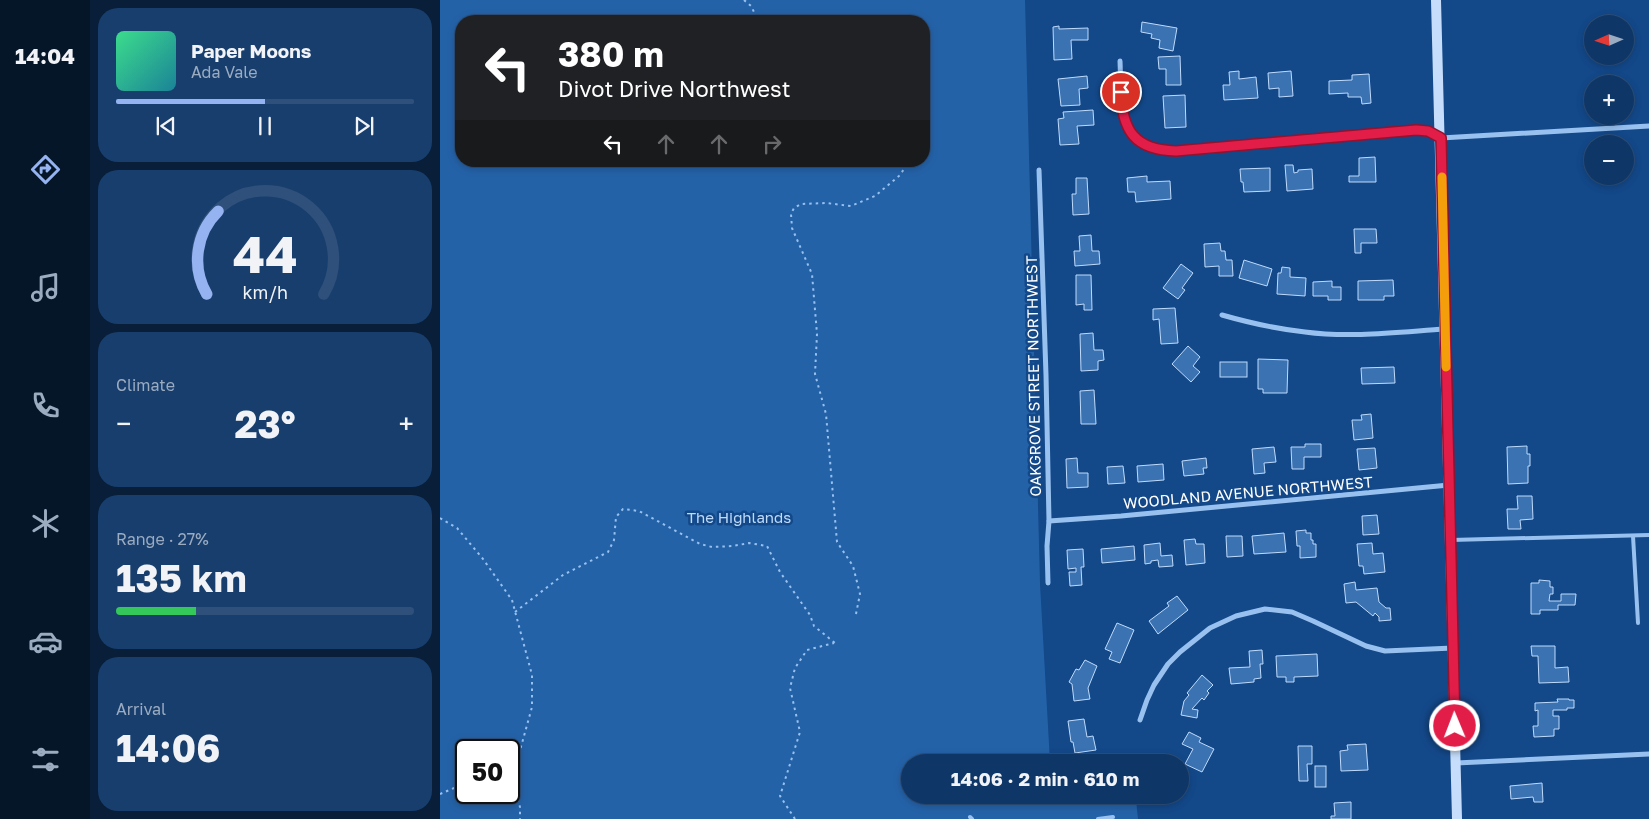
<!DOCTYPE html>
<meta charset="utf-8">
<style>
:root{--surface:#0e3667;--page:#173e6d;--text:#f1f3f6;--muted:#9babc0;--line:#2e507b;--accent:#95b2f1}
body{margin:0;font-family:"Golos Text",sans-serif;background:var(--page);color:var(--text);height:100vh;display:flex;flex-direction:column;font-size:19px;white-space:nowrap}
*{box-sizing:border-box;margin:0}
p{font-size:16px;color:var(--muted)}
.icon{flex:none;width:28px;height:28px;fill:none;stroke:currentColor;stroke-width:2;stroke-linecap:round;stroke-linejoin:round}
.map{position:relative;flex:1;overflow:hidden}
.sheet{display:flex;flex-direction:column;gap:8px;padding:8px;background:#081e39;width:350px}
.sheet>*{flex:none}
.top-card{position:absolute;left:15px;top:15px;width:475px;height:152px;border-radius:20px;box-shadow:0 2px 8px #0003,0 0 0 1px var(--line);background:#202124;color:#fff;overflow:hidden}
.needle{width:32px;rotate:267deg}
.fabs{position:absolute;left:1144px;top:15px;display:grid;gap:10px}
.fabs a{display:grid;place-items:center;width:50px;height:50px;border-radius:50%;background:var(--surface);box-shadow:0 2px 8px #0003,0 0 0 1px var(--line);font-size:25px}
.speed{position:absolute;left:15px;top:739px;display:flex;gap:10px;font-size:25px;font-weight:700;text-align:center}
.speed>*{display:grid;place-content:center;width:65px;height:65px;border-radius:50%;background:var(--surface);box-shadow:0 2px 8px #0003,0 0 0 1px var(--line);line-height:1}
.speed .limit{border:2px solid #111;border-radius:8px;background:#fff;color:#111}
.pin{position:absolute;display:grid;place-items:center;width:42px;height:42px;color:#fff;margin:-21px;border:2px solid #fff;border-radius:50%;box-shadow:0 1px 5px #0007}
.me{position:absolute;width:55px;margin:-28px;rotate:359deg;stroke-linejoin:round;filter:drop-shadow(0 0 4px #0008)}
.turn{display:flex;align-items:center;gap:18px;height:105px;padding:0 20px;font-size:22px}
.turn .icon{width:65px;height:65px;stroke-width:2.5}
.turn b{display:block;font-size:35px;line-height:42px}
.lanes{display:flex;align-items:center;height:48px;padding:0 20px;background:#0003;justify-content:center;gap:25px;direction:ltr}
.lanes .off{opacity:.35}
.big{font-size:38px;font-weight:700;line-height:1.1}
.sheet .tile{flex:1;display:flex;flex-direction:column;justify-content:center;gap:8px;min-width:0;padding:0 18px;border-radius:20px;background:var(--page)}
.sheet .dial{align-items:center;gap:0}
.dial svg{height:130px;overflow:visible;fill:none;stroke:var(--line);stroke-width:7;stroke-linecap:round;text-anchor:middle}
.dial text{fill:var(--text);stroke:none}
.song{display:flex;align-items:center;gap:15px}
.cover{width:60px;height:60px;border-radius:8px;background:linear-gradient(135deg,hsl(150 70% 55%),hsl(190 70% 35%))}
.played{height:5px;border-radius:2px;background:linear-gradient(90deg,var(--accent) 50%,var(--line) 50%)}
.keys{display:flex;justify-content:space-around;direction:ltr}
.heat{display:flex;justify-content:space-between;align-items:center;font-size:28px;direction:ltr}
.charge{height:8px;border-radius:4px;background:linear-gradient(90deg,#34c759 27%,var(--line) 0)}
.trip{position:absolute;left:461px;top:754px;width:288px;height:50px;border-radius:25px;background:var(--surface);box-shadow:0 2px 8px #0003,0 0 0 1px var(--line);font-weight:700;line-height:50px;text-align:center}
main{display:flex;flex:1;min-height:0}
.menu{display:flex;flex-direction:column;width:90px;justify-content:space-around;align-items:center;background:#061629;color:var(--muted)}
.menu .icon{width:35px;height:35px}
.menu .active{color:var(--accent)}
.menu b{font-size:22px;color:var(--text)}
.map>svg:first-child{display:block}
.green{fill:#2462a8;fill-rule:evenodd}
.building{fill:#3b72b2;stroke:#bfdbfc}
.lines{fill:none;stroke-linecap:round;stroke-linejoin:round}
.path{stroke:#98c1f0;stroke-width:2;stroke-dasharray:2.5 4;stroke-linecap:butt}
.lane{stroke:#98c1f0;stroke-width:4}
.street{stroke:#98c1f0;stroke-width:5}
.secondary{stroke:#c6defb;stroke-width:10}
.route-casing{stroke:#92132f;stroke-width:12}
.route{stroke:#e11d48;stroke-width:9}
.slow{stroke:#f59e0b;stroke-width:9}
.labels{text-anchor:middle;dominant-baseline:central;stroke-width:5;stroke-linejoin:round;paint-order:stroke}
.street-label{font-size:15px;fill:#fff;stroke:#134889}
.park-label{font-size:15px;fill:#bfdbfc;stroke:#134889}
</style>
<main>
<nav class="menu">
<b>14:04</b>
<svg class="icon active" aria-label="directions" viewBox="0 0 24 24"><path d="M12 3l9 9-9 9-9-9zM9 14v-3h6M13 9l2 2-2 2"/></svg>
<svg class="icon" aria-label="music" viewBox="0 0 24 24"><path d="M9 18V5l10-2v13"/><circle cx="6" cy="18" r="3"/><circle cx="16" cy="16" r="3"/></svg>
<svg class="icon" aria-label="phone" viewBox="0 0 24 24"><path d="M5 4h4l2 5-3 2q2 4 5 5l2-3 5 2v4C11 20 4 13 5 4z"/></svg>
<svg class="icon" aria-label="climate" viewBox="0 0 24 24"><path d="M12 3v18M4 7l16 10M4 17L20 7"/></svg>
<svg class="icon" aria-label="car" viewBox="0 0 24 24"><path d="M5 17H2v-5l4-1 3-4h7l3 4 3 1v5h-3M9 17h6M6 11h13"/><circle cx="7" cy="17" r="2"/><circle cx="17" cy="17" r="2"/></svg>
<svg class="icon" aria-label="filters" viewBox="0 0 24 24"><path d="M4 7h16M4 17h16"/><circle cx="9" cy="7" r="2"/><circle cx="15" cy="17" r="2"/></svg>
</nav>
<section class="sheet">
<div class="tile">
<div class="song"><i class="cover"></i><div><b>Paper Moons</b><p>Ada Vale</p></div></div>
<div class="played"></div>
<div class="keys"><svg class="icon" aria-label="previous" viewBox="0 0 24 24"><path d="M18 5L8 12l10 7zM5 5v14"/></svg><svg class="icon" aria-label="pause" viewBox="0 0 24 24"><path d="M8 5v14M16 5v14"/></svg><svg class="icon" aria-label="next" viewBox="0 0 24 24"><path d="M6 5l10 7-10 7zM19 5v14"/></svg></div>
</div>
<div class="tile dial"><svg viewBox="0 0 100 80">
<path d="M14 69A42 42 0 1 1 86 69"/>
<path d="M14 69A42 42 0 0 1 21 18" stroke="#95b2f1"/>
<text x="50" y="56" font-size="32" font-weight="700">44</text>
<text x="50" y="72" font-size="11">km/h</text>
</svg></div>
<div class="tile"><p>Climate</p>
<div class="heat"><a>−</a><b class="big">23°</b><a>+</a></div>
</div>
<div class="tile"><p>Range · 27%</p><b class="big">135 km</b><div class="charge"></div></div>
<div class="tile"><p>Arrival</p><b class="big">14:06</b></div>
</section>
<div class="map">
<svg width="1209" height="819" viewBox="0 0 1209 819">
<rect width="100%" height="100%" fill="#134889"/>
<path class="green" d="M0 0H585L600 584 610 762H470V795H611L612 804 696 800 698 819H0ZM21 21H484V161H21ZM26 750H69V792H26Z"/>
<g class="building">
<polygon points="702,22 737,28 733,51 719,48 720,40 711,38 712,34 701,32"/>
<polygon points="619,26 619,29 648,28 648,40 631,40 632,59 614,60 613,27"/>
<polygon points="740,56 741,85 726,85 726,69 719,69 718,57"/>
<polygon points="799,71 799,79 816,77 818,98 784,100 783,85 790,85 789,72"/>
<polygon points="851,71 853,96 839,97 839,88 829,89 828,73"/>
<polygon points="929,74 931,103 922,104 921,97 908,97 908,93 889,94 889,81 912,80 912,75"/>
<polygon points="647,76 648,88 639,89 640,105 621,106 618,79"/>
<polygon points="745,95 746,127 725,128 723,96"/>
<polygon points="653,110 654,125 637,126 639,144 620,145 618,119 624,118 623,112"/>
<polygon points="935,157 936,182 909,182 909,176 919,176 919,158"/>
<polygon points="845,165 853,165 854,173 858,172 858,170 872,169 873,189 847,191"/>
<polygon points="830,168 830,191 804,192 803,182 801,182 800,169"/>
<polygon points="707,176 707,182 730,181 731,199 696,202 695,192 688,192 687,178"/>
<polygon points="636,178 647,178 649,214 633,215 632,194 636,194"/>
<polygon points="914,229 936,229 937,243 921,243 921,253 915,253"/>
<polygon points="651,235 652,251 659,251 660,264 635,266 634,251 640,251 639,236"/>
<polygon points="780,243 781,251 785,251 786,260 792,260 793,276 779,276 779,266 765,267 764,244"/>
<polygon points="804,260 832,269 827,286 799,278"/>
<polygon points="741,264 753,273 742,288 745,290 738,299 723,288"/>
<polygon points="842,267 850,268 850,277 866,278 865,296 837,294 838,273 841,273"/>
<polygon points="636,275 651,275 652,310 644,310 644,304 636,305"/>
<polygon points="953,280 954,296 944,296 944,300 918,300 918,281"/>
<polygon points="892,281 892,287 901,287 901,300 888,300 888,296 873,296 873,282"/>
<polygon points="735,308 738,343 721,344 719,319 713,320 713,309"/>
<polygon points="653,333 654,350 663,350 664,360 658,361 658,370 641,371 640,334"/>
<polygon points="748,346 760,357 753,366 760,372 751,382 732,364"/>
<polygon points="818,359 848,360 847,393 823,393 823,389 818,389"/>
<rect x="780" y="362" width="27" height="15"/>
<polygon points="954,367 955,383 922,384 921,368"/>
<polygon points="654,390 656,424 641,424 640,391"/>
<polygon points="931,414 933,438 914,440 912,420 922,420 921,415"/>
<polygon points="865,444 881,444 881,457 864,457 864,469 852,469 851,447 865,447"/>
<polygon points="1087,446 1087,454 1090,454 1090,466 1088,466 1088,483 1068,484 1067,447"/>
<polygon points="834,447 836,462 824,463 825,473 814,474 812,449"/>
<polygon points="935,448 937,468 919,470 917,449"/>
<polygon points="637,458 638,473 648,473 648,487 627,488 626,459"/>
<polygon points="766,458 767,468 763,468 764,474 744,476 742,461"/>
<polygon points="723,464 724,480 698,482 697,466"/>
<polygon points="683,466 685,483 668,484 667,467"/>
<polygon points="1077,496 1092,496 1093,519 1080,520 1081,529 1068,529 1067,509 1078,509"/>
<polygon points="937,515 939,534 923,535 922,516"/>
<polygon points="866,530 866,533 871,533 871,540 873,540 873,544 876,544 876,557 860,558 860,546 857,546 856,531"/>
<polygon points="844,533 846,552 814,554 812,536"/>
<polygon points="786,536 802,536 803,556 787,557"/>
<polygon points="755,539 756,544 764,544 765,563 746,565 744,540"/>
<polygon points="720,543 721,556 732,555 733,566 719,567 718,560 711,561 711,563 705,564 704,545"/>
<polygon points="932,543 933,554 943,553 945,572 924,574 923,566 919,566 917,544"/>
<polygon points="694,546 695,560 662,563 661,549"/>
<polygon points="643,549 644,567 641,567 642,585 630,586 629,572 636,572 636,568 628,569 627,550"/>
<polygon points="1099,580 1110,581 1110,587 1113,587 1113,594 1110,594 1109,601 1121,601 1121,594 1136,594 1135,605 1118,605 1118,610 1100,610 1100,614 1091,614 1091,583 1099,583"/>
<polygon points="915,582 916,590 937,588 939,602 946,608 950,608 951,620 939,621 939,617 935,613 933,616 916,602 906,603 904,584"/>
<polygon points="737,596 748,610 718,634 709,621 729,606 727,603"/>
<polygon points="677,623 694,630 680,663 669,659 672,652 665,649"/>
<polygon points="1091,646 1115,646 1115,668 1128,667 1129,682 1099,683 1098,656 1092,656"/>
<polygon points="822,650 823,664 820,664 821,678 814,679 814,682 791,684 789,668 810,667 809,651"/>
<polygon points="877,654 878,676 854,677 854,682 846,682 846,677 837,677 836,656"/>
<polygon points="645,660 657,666 648,688 650,699 634,701 632,684 629,682 636,669 639,670"/>
<polygon points="762,675 773,685 767,691 769,693 764,700 762,698 752,709 758,710 757,718 741,715 744,701 749,695 747,693"/>
<polygon points="1117,699 1129,699 1129,700 1134,700 1134,708 1127,708 1127,710 1113,710 1113,716 1119,716 1119,729 1114,729 1114,736 1094,737 1093,726 1098,726 1098,710 1095,711 1095,703 1118,702"/>
<polygon points="644,719 647,737 653,736 656,750 635,753 633,742 631,742 628,721"/>
<polygon points="749,732 761,738 759,742 774,749 762,772 745,764 753,749 742,744"/>
<polygon points="926,744 928,770 901,771 900,751 908,750 907,745"/>
<polygon points="858,746 872,746 872,764 867,764 868,781 859,781"/>
<polygon points="724,755 727,762 711,762 710,760"/>
<rect x="875" y="766" width="11" height="21"/>
<polygon points="1102,783 1103,802 1094,802 1093,797 1071,799 1070,786"/>
<polygon points="666,795 688,795 687,802 667,800"/>
<polygon points="911,802 911,819 891,819 891,816 895,816 894,803"/>
</g>
<g class="lines">
<g class="path">
<polyline points="304,0 311,6 316,16 368,17 388,21"/>
<polyline points="484,88 488,114 484,131"/>
<polyline points="0,518 17,528 43,559 72,600 92,675 92,707 71,783"/>
<polyline points="75,612 123,575 168,552 174,540 176,517 183,509 199,511 260,544 272,547 293,546 309,543 327,546 340,572 370,615 374,626 395,643"/>
<polyline points="416,614 420,594 413,566 397,542 386,414 375,374 377,334 372,274 352,228 351,214 354,208 361,204 386,203 411,206 435,196 459,176 470,161"/>
<polyline points="69,783 71,783 80,807 80,819"/>
<polyline points="0,794 26,783"/>
<polyline points="355,819 340,796 360,732 350,688 355,668 367,650 394,643"/>
</g>
<g class="lane">
<polyline points="1193,536 1198,623"/>
<polyline points="1011,540 1209,535"/>
<polyline points="530,817 532,819"/>
<polyline points="658,819 673,817"/>
</g>
<g class="street">
<path d="M680 61C682 107 675 149 736 151L976 130 988 131 1001 138 1209 126"/>
<polyline points="599,170 606,375 609,521 607,546 608,583"/>
<path d="M782 315C810 323 837 329 865 332 910 338 959 332 1005 329"/>
<polyline points="609,521 681,516 1009,485"/>
<polyline points="700,720 707,700 714,685 728,664 740,652 770,628 796,616 825,609 852,612 873,621 926,646 945,651 1013,648"/>
<polyline points="1016,763 1209,754"/>
</g>
<polyline class="secondary" points="996,0 1017,819"/>
</g>
<g class="lines">
<g class="route-casing">
<path id="route" d="M681 92C682 131 695 150 736 151L976 130 988 131 1001 138 1015 726"/>
</g>
<use href="#route" class="route"/>
<polyline class="slow" points="1002,177 1006,367"/>
</g>
<g class="labels">
<g class="street-label">
<text transform="translate(593 376) rotate(-91)">OAKGROVE STREET NORTHWEST</text>
<text transform="translate(808 492) rotate(-5)">WOODLAND AVENUE NORTHWEST</text>
</g>
<g class="park-label">
<text x="299" y="517">The Highlands</text>
</g>
</g>
</svg>
<div class="fabs">
<a><svg class="needle" viewBox="-14 -14 28 28"><path d="M0-13l5 13h-10z" fill="#e53935"/><path d="M0 13l5-13h-10z" fill="#9babc0"/></svg></a>
<a>+</a>
<a>−</a>
</div>
<div class="speed"><div class="limit">50</div></div>
<div class="pin" style="left:681px;top:92px;background:#d93025"><svg class="icon" aria-label="arrive" viewBox="0 0 24 24"><path d="M6 21V4h12l-3 4 3 4H6"/></svg></div>
<svg class="me" style="left:1015px;top:726px" viewBox="-20 -20 40 40"><circle r="17" fill="#e11d48" stroke="#fff" stroke-width="3"/><path d="M0-11L8 9 0 5-8 9z" fill="#fff"/></svg>
<div class="trip">14:06 · 2 min · 610 m</div>
<div class="top-card">
<div class="turn"><svg class="icon" aria-label="left" viewBox="0 0 24 24"><path d="M17 20v-9H6M10 6l-5 5 5 5"/></svg><div><b>380 m</b>Divot Drive Northwest</div></div>
<div class="lanes"><svg class="icon" aria-label="left" viewBox="0 0 24 24"><path d="M17 20v-9H6M10 6l-5 5 5 5"/></svg><svg class="icon off" aria-label="ahead" viewBox="0 0 24 24"><path d="M12 20V5M6 11l6-6 6 6"/></svg><svg class="icon off" aria-label="ahead" viewBox="0 0 24 24"><path d="M12 20V5M6 11l6-6 6 6"/></svg><svg class="icon off" aria-label="right" viewBox="0 0 24 24"><path d="M7 20v-9h11M14 6l5 5-5 5"/></svg></div>
</div>
</div>
</main>
